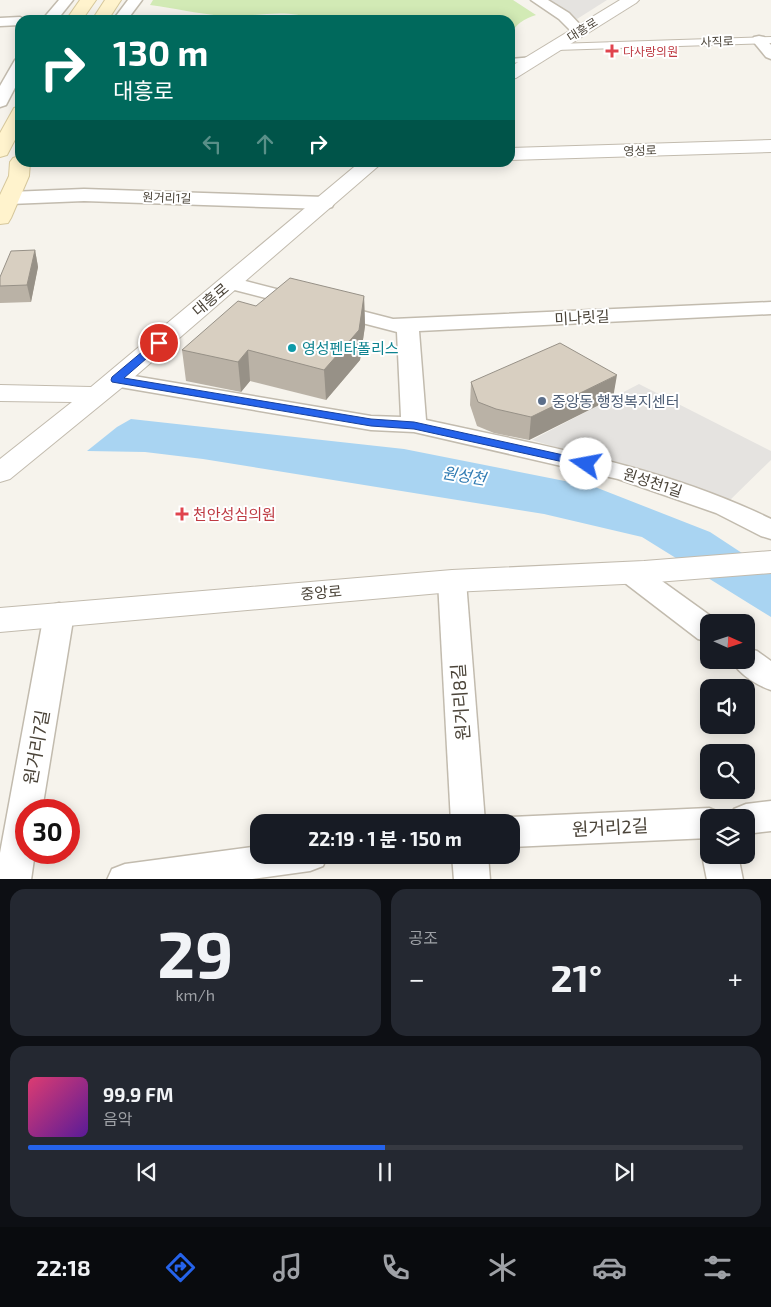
<!DOCTYPE html>
<html lang="ko">
<meta charset="utf-8">
<style>
:root{--surface:#171b24;--page:#242831;--text:#f1f3f6;--muted:#9ea1a6;--line:#363941;--accent:#2563eb}
body{margin:0;font-family:"Exo 2","Noto Sans KR",sans-serif;background:var(--page);color:var(--text);height:100vh;display:flex;flex-direction:column;font-size:19px;white-space:nowrap}
*{box-sizing:border-box;margin:0}
p{font-size:16px;color:var(--muted)}
.icon{flex:none;width:28px;height:28px;fill:none;stroke:currentColor;stroke-width:2;stroke-linecap:round;stroke-linejoin:round}
.map{position:relative;height:879px;overflow:hidden}
.side{display:flex;flex-direction:column;gap:10px;padding:10px;background:#0d0f14;flex:1}
.side>*{flex:none}
.banner{position:absolute;left:15px;top:15px;width:500px;height:152px;border-radius:15px;box-shadow:0 2px 12px #0003;background:#00695c;color:#fff;overflow:hidden}
.needle{width:32px;rotate:93deg}
.buttons{position:absolute;left:700px;top:614px;display:grid;gap:10px}
.buttons a{display:grid;place-items:center;width:55px;height:55px;border-radius:10px;background:var(--surface);box-shadow:0 2px 12px #0003;font-size:25px}
.speed{position:absolute;left:15px;top:799px;display:flex;gap:10px;font-size:25px;font-weight:700;text-align:center}
.speed>*{display:grid;place-content:center;width:65px;height:65px;border-radius:50%;background:var(--surface);box-shadow:0 2px 12px #0003;line-height:1}
.speed .limit{border:8px solid #d22;background:#fff;color:#111}
.pin{position:absolute;display:grid;place-items:center;width:42px;height:42px;color:#fff;margin:-21px;border:2px solid #fff;border-radius:50%;box-shadow:0 1px 5px #0007}
.me{position:absolute;width:55px;margin:-28px;rotate:282deg;stroke-linejoin:round;filter:drop-shadow(0 0 4px #0008)}
.turn{display:flex;align-items:center;gap:18px;height:105px;padding:0 15px;font-size:22px}
.turn .icon{width:65px;height:65px;stroke-width:2.5}
.turn b{display:block;font-size:35px;line-height:42px}
.lanes{display:flex;align-items:center;height:48px;padding:0 15px;background:#0003;justify-content:center;gap:25px;direction:ltr}
.lanes .off{opacity:.35}
.big{font-size:38px;font-weight:700;line-height:1.1}
.side .card{flex:1;display:flex;flex-direction:column;justify-content:center;gap:8px;min-width:0;padding:0 18px;border-radius:15px;background:var(--page)}
.side .dial{align-items:center;gap:0}
.dial b{font-size:65px;line-height:1}
.song{display:flex;align-items:center;gap:15px}
.cover{width:60px;height:60px;border-radius:8px;background:linear-gradient(135deg,hsl(340 70% 55%),hsl(270 70% 35%))}
.played{height:5px;border-radius:2px;background:linear-gradient(90deg,var(--accent) 50%,var(--line) 50%)}
.keys{display:flex;justify-content:space-around;direction:ltr}
.heat{display:flex;justify-content:space-between;align-items:center;font-size:28px;direction:ltr}
.side .tiles{flex:1;display:grid;gap:10px;grid-template-columns:1fr 1fr}
.card:last-child{grid-column:span 2}
.trip{position:absolute;left:250px;top:814px;width:270px;height:50px;border-radius:15px;background:var(--surface);box-shadow:0 2px 12px #0003;font-weight:700;line-height:50px;text-align:center}
.dock{display:flex;height:80px;justify-content:space-around;align-items:center;background:#090b0e;color:var(--muted)}
.dock .icon{width:35px;height:35px}
.dock .current{color:var(--accent)}
.dock b{font-size:22px;color:var(--text)}
.map>svg:first-child{display:block}
.green{fill:#d2eab5}
.parking{fill:#e5e3e0}
.water{fill:#a9d4f2}
.lines{fill:none;stroke-linecap:round;stroke-linejoin:round}
.service-casing{stroke:#c2bbae;stroke-width:3}
.pedestrian-casing{stroke:#c2bbae;stroke-width:2}
.minor-casing{stroke:#c2bbae;stroke-width:3}
.tertiary-casing{stroke:#c2bbae;stroke-width:2}
.secondary-casing{stroke:#d6c79b;stroke-width:2}
.service{fill:#fff;fill-rule:evenodd}
.pedestrian{fill:#fff;fill-rule:evenodd}
.minor{fill:#fff;fill-rule:evenodd}
.tertiary{fill:#fff;fill-rule:evenodd}
.secondary{fill:#fff3cd;fill-rule:evenodd}
.wall{fill:#bab2a6}
.shaded-wall{fill:#979187}
.building{fill:#d8cfc1;stroke:#979187}
.route{fill:#2563eb;stroke:#184099}
.health-dot{fill:#e0444e;stroke:#fff;stroke-width:2}
.culture-dot{fill:#0f9aa8;stroke:#fff;stroke-width:2}
.service-dot{fill:#5c6f8a;stroke:#fff;stroke-width:2}
.labels{text-anchor:middle;dominant-baseline:central;stroke-width:4;stroke-linejoin:round;paint-order:stroke}
.far-street-label{font-size:12px;fill:#4b4439;stroke:#fff}
.far-health-label{font-size:12px;fill:#be3a42;stroke:#fff;text-anchor:start}
.street-label{font-size:15px;fill:#4b4439;stroke:#fff}
.culture-label{font-size:15px;fill:#0d838f;stroke:#fff;text-anchor:start}
.service-label{font-size:15px;fill:#4e5e75;stroke:#fff;text-anchor:start}
.health-label{font-size:15px;fill:#be3a42;stroke:#fff;text-anchor:start}
.water-label{font-size:16px;font-style:italic;fill:#2e7ab2;stroke:#fff}
.near-street-label{font-size:18px;fill:#4b4439;stroke:#fff}
</style>
<div class="map">
<svg width="771" height="880" viewBox="0 0 771 880">
<rect width="100%" height="100%" fill="#f6f3ec"/>
<path class="green" d="M153 0H513L536 15C524 19 515 24 510 36V20H314C286 7 253 18 223 16 199 14 174 8 150 5Z"/>
<g class="parking">
<polygon points="547,0 607,0 577,19"/>
<polygon points="639,384 771,451 771,460 727,503 654,477 532,440"/>
</g>
<polygon class="water" points="131,419 404,449 595,487 710,532 771,572 771,617 642,537 544,514 203,459 145,452 87,451 117,427"/>
<g class="lines">
<g class="service-casing">
<polygon id="service" points="534,57 537,57 537,61 510,63 510,59"/>
</g>
<g class="pedestrian-casing">
<polygon id="pedestrian" points="771,37 771,43 556,50 550,47 556,44"/>
</g>
<g class="minor-casing">
<g id="minor">
<polygon points="59,0 73,0 57,20 42,20"/>
<polygon points="128,0 142,0 127,20 113,20"/>
<polygon points="531,0 548,0 569,13 586,31 584,34 574,34 559,19"/>
<polygon points="20,17 26,20 20,20 20,25 0,26 0,18"/>
<polygon points="759,36 764,37 771,45 771,59 766,57 752,40 754,37"/>
<polygon points="20,58 20,78 6,105 0,107 0,86 15,60"/>
<polygon points="84,189 325,197 332,199 334,203 332,207 325,209 84,201 10,204 3,202 1,198 3,194 10,192"/>
<path d="M230 277 393 319 771 302V314L419 331 426 420C543 446 663 466 771 519V539L761 536 716 513 618 479 414 432 371 430 108 385 104 380 108 375 116 373 371 416 401 417 397 332 223 287 219 283 223 279Z"/>
<polygon points="631,563 641,566 719,622 709,622 709,642 698,639 621,580 617,573 621,566"/>
<polygon points="452,571 462,574 466,581 485,822 451,822 438,581 442,574"/>
<polygon points="59,603 69,606 74,614 42,810 26,810 26,852 35,852 31,880 0,880 0,853 44,614 49,606"/>
<path d="M746 648 757 651 771 661V690C756 685 739 674 731 660H746Z"/>
<polygon points="771,801 771,831 746,834 746,818 729,818 734,809 746,804"/>
<polygon points="709,808 721,813 724,818 709,818 709,838 511,847 511,822 498,822 511,817"/>
<polygon points="707,844 709,855 738,855 743,880 707,880 702,855"/>
<polygon points="259,846 259,855 328,855 323,866 310,871 245,880 107,880 112,869 125,864"/>
<polygon points="452,855 488,855 490,880 454,880"/>
</g>
</g>
<g class="tertiary-casing">
<g id="tertiary">
<polygon points="620,0 639,0 636,3 516,78 510,79 510,67"/>
<polygon points="771,140 771,152 510,160 510,148"/>
<polygon points="360,162 383,162 125,385 10,479 0,482 0,459 72,402 0,401 0,385 91,387"/>
<polygon points="771,551 771,573 644,583 452,592 0,632 0,608 452,570 644,561"/>
</g>
</g>
<g class="secondary-casing">
<g id="secondary">
<polygon points="80,0 96,0 82,20 66,20"/>
<polygon points="105,0 121,0 108,20 92,20"/>
<polygon points="20,106 20,130 7,155 0,157 0,133 14,108"/>
<polygon points="20,156 20,162 30,162 29,176 11,218 8,223 0,224 0,195 9,176 10,162 13,158"/>
</g>
</g>
<use href="#service" class="service"/>
<use href="#pedestrian" class="pedestrian"/>
<use href="#minor" class="minor"/>
<use href="#tertiary" class="tertiary"/>
<use href="#secondary" class="secondary"/>
</g>
<g class="wall">
<polygon points="35,250 38,267 31,302 0,303 0,277"/>
<polygon points="364,296 365,326 360,360 326,400 250,381 241,392 186,381 182,350 256,306"/>
<polygon points="471,382 613,398 529,440 494,433 477,426 470,405"/>
</g>
<g class="shaded-wall">
<polygon points="35,250 38,267 31,302 27,285"/>
<polygon points="364,296 365,326 360,360 326,400 324,370"/>
<polygon points="248,350 250,381 241,392 238,362"/>
<polygon points="617,375 613,398 529,440 531,417"/>
</g>
<g class="building">
<polygon points="35,250 27,285 0,286 0,277 11,251"/>
<polygon points="290,278 364,296 359,330 324,370 248,350 238,362 182,350 238,301 256,306"/>
<polygon points="560,343 617,375 531,417 496,409 478,402 471,382"/>
</g>
<polygon class="route" points="159,340 162,341 164,343 162,345 124,378 371,419 414,422 586,460 592,464 586,467 414,429 371,426 112,382 111,380 112,377 155,341"/>
<g class="health-dot">
<path d="M609.5 43.5h5v5h5v5h-5v5h-5v-5h-5v-5h5z"/>
<path d="M179.5 506.5h5v5h5v5h-5v5h-5v-5h-5v-5h5z"/>
</g>
<circle class="culture-dot" cx="292" cy="348" r="5"/>
<circle class="service-dot" cx="542" cy="401" r="5"/>
<g class="labels">
<g class="far-street-label">
<text transform="translate(582 29) rotate(-32)">대흥로</text>
<text transform="translate(717 41) rotate(-2)">사직로</text>
<text transform="translate(640 150) rotate(-2)">영성로</text>
<text transform="translate(167 197) rotate(2)">원거리1길</text>
</g>
<g class="far-health-label">
<text x="623" y="51">다사랑의원</text>
</g>
<g class="street-label">
<text transform="translate(210 299) rotate(-40)">대흥로</text>
<text transform="translate(582 317) rotate(-3)">미나릿길</text>
<text transform="translate(653 482) rotate(18)">원성천1길</text>
<text transform="translate(321 592) rotate(-5)">중앙로</text>
</g>
<g class="culture-label">
<text x="302" y="348">영성펜타폴리스</text>
</g>
<g class="service-label">
<text x="552" y="401">중앙동 행정복지센터</text>
</g>
<g class="health-label">
<text x="193" y="514">천안성심의원</text>
</g>
<g class="water-label">
<text transform="translate(464 475) rotate(9)">원성천</text>
</g>
<g class="near-street-label">
<text transform="translate(460 702) rotate(-94)">원거리8길</text>
<text transform="translate(36 747) rotate(-80)">원거리7길</text>
<text transform="translate(610 827) rotate(-3)">원거리2길</text>
</g>
</g>
</svg>
<div class="buttons">
<a><svg class="needle" viewBox="-14 -14 28 28"><path d="M0-13l5 13h-10z" fill="#e53935"/><path d="M0 13l5-13h-10z" fill="#9ea1a6"/></svg></a>
<a><svg class="icon" aria-label="sound" viewBox="0 0 24 24"><path d="M4 9h4l5-4v14l-5-4H4zM17 9q2 3 0 6"/></svg></a>
<a><svg class="icon" aria-label="search" viewBox="0 0 24 24"><circle cx="10" cy="10" r="6"/><path d="M15 15l6 6"/></svg></a>
<a><svg class="icon" aria-label="layers" viewBox="0 0 24 24"><path d="M12 4l9 5-9 5-9-5zM3 14l9 5 9-5"/></svg></a>
</div>
<div class="speed"><div class="limit">30</div></div>
<div class="pin" style="left:159px;top:343px;background:#d93025"><svg class="icon" aria-label="arrive" viewBox="0 0 24 24"><path d="M6 21V4h12l-3 4 3 4H6"/></svg></div>
<svg class="me" style="left:586px;top:464px" viewBox="-20 -20 40 40"><circle r="19" fill="#fff"/><path d="M0-13L10 11 0 6-10 11z" fill="#2563eb"/></svg>
<div class="trip">22:19 · 1 분 · 150 m</div>
<div class="banner">
<div class="turn"><svg class="icon" aria-label="right" viewBox="0 0 24 24"><path d="M7 20v-9h11M14 6l5 5-5 5"/></svg><div><b>130 m</b>대흥로</div></div>
<div class="lanes"><svg class="icon off" aria-label="left" viewBox="0 0 24 24"><path d="M17 20v-9H6M10 6l-5 5 5 5"/></svg><svg class="icon off" aria-label="ahead" viewBox="0 0 24 24"><path d="M12 20V5M6 11l6-6 6 6"/></svg><svg class="icon" aria-label="right" viewBox="0 0 24 24"><path d="M7 20v-9h11M14 6l5 5-5 5"/></svg></div>
</div>
</div>
<section class="side">
<div class="tiles">
<div class="card dial"><b>29</b><p>km/h</p></div>
<div class="card"><p>공조</p>
<div class="heat"><a>−</a><b class="big">21°</b><a>+</a></div>
</div>
<div class="card">
<div class="song"><i class="cover"></i><div><b>99.9 FM</b><p>음악</p></div></div>
<div class="played"></div>
<div class="keys"><svg class="icon" aria-label="previous" viewBox="0 0 24 24"><path d="M18 5L8 12l10 7zM5 5v14"/></svg><svg class="icon" aria-label="pause" viewBox="0 0 24 24"><path d="M8 5v14M16 5v14"/></svg><svg class="icon" aria-label="next" viewBox="0 0 24 24"><path d="M6 5l10 7-10 7zM19 5v14"/></svg></div>
</div>
</div>
</section>
<nav class="dock">
<b>22:18</b>
<svg class="icon current" aria-label="directions" viewBox="0 0 24 24"><path d="M12 3l9 9-9 9-9-9zM9 14v-3h6M13 9l2 2-2 2"/></svg>
<svg class="icon" aria-label="music" viewBox="0 0 24 24"><path d="M9 18V5l10-2v13"/><circle cx="6" cy="18" r="3"/><circle cx="16" cy="16" r="3"/></svg>
<svg class="icon" aria-label="phone" viewBox="0 0 24 24"><path d="M5 4h4l2 5-3 2q2 4 5 5l2-3 5 2v4C11 20 4 13 5 4z"/></svg>
<svg class="icon" aria-label="climate" viewBox="0 0 24 24"><path d="M12 3v18M4 7l16 10M4 17L20 7"/></svg>
<svg class="icon" aria-label="car" viewBox="0 0 24 24"><path d="M5 17H2v-5l4-1 3-4h7l3 4 3 1v5h-3M9 17h6M6 11h13"/><circle cx="7" cy="17" r="2"/><circle cx="17" cy="17" r="2"/></svg>
<svg class="icon" aria-label="filters" viewBox="0 0 24 24"><path d="M4 7h16M4 17h16"/><circle cx="9" cy="7" r="2"/><circle cx="15" cy="17" r="2"/></svg>
</nav>
